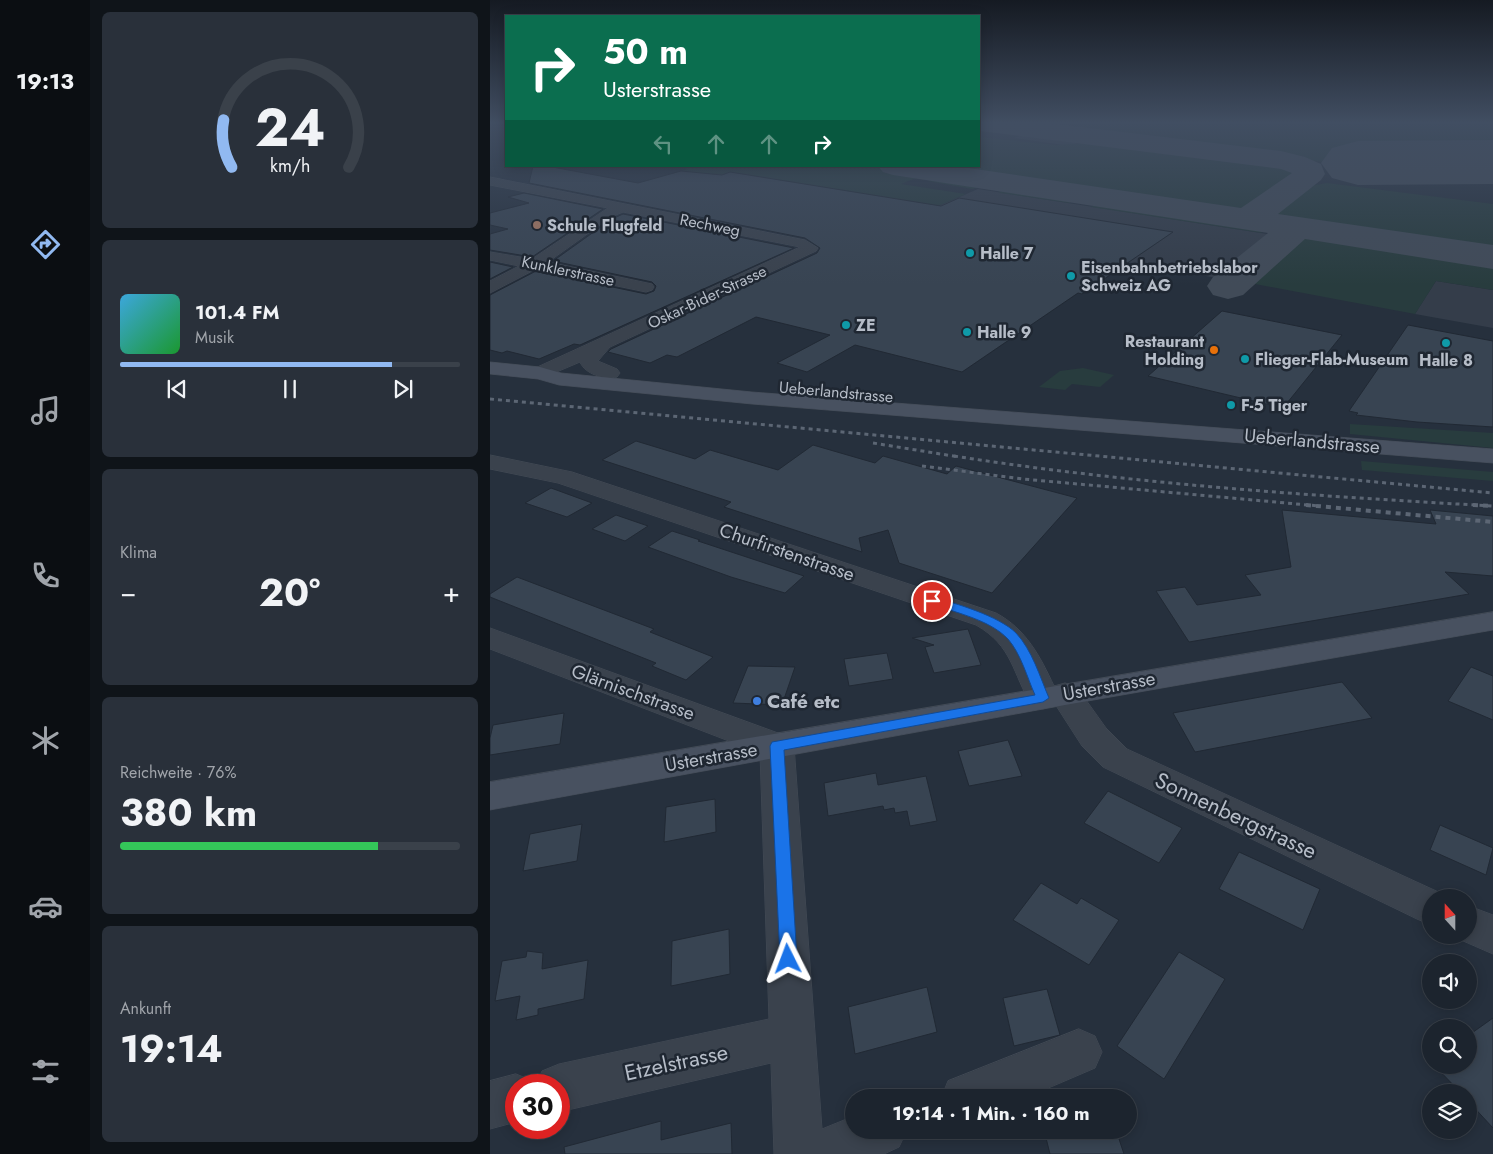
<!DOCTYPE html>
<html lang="de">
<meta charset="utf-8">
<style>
:root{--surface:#1c242e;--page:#29303a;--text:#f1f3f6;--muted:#a0a4aa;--line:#3a414a;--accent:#91b9f1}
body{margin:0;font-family:Jost,sans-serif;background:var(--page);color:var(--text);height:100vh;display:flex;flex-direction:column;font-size:19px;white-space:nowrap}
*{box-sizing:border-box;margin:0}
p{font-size:16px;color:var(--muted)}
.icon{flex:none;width:28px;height:28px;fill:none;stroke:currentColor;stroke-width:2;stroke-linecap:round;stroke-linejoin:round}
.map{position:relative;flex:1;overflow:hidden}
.side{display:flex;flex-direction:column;gap:12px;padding:12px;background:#0f1419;width:400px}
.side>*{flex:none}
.guide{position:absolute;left:15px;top:15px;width:475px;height:152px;border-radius:0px;box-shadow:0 2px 12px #0003,0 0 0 1px var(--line);background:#0b6e4f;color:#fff;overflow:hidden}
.needle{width:32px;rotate:339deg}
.buttons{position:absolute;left:932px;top:889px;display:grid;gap:10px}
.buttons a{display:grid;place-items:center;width:55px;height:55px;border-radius:50%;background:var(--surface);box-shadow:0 2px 12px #0003,0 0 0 1px var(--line);font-size:25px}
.speed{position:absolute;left:15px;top:1074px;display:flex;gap:10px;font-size:25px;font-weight:700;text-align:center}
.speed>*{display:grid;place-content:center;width:65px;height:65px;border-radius:50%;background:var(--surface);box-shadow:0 2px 12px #0003,0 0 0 1px var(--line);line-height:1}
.speed .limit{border:8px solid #d22;background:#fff;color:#111}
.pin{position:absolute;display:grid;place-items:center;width:42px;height:42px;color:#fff;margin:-21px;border:2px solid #fff;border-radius:50%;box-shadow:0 1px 5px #0007}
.me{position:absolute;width:55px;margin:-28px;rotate:357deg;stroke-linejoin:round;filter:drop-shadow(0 0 4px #0008)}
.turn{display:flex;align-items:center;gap:18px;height:105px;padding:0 15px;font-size:22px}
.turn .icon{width:65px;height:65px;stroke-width:2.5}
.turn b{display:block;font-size:35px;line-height:42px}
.lanes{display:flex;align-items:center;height:48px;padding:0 15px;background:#0003;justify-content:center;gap:25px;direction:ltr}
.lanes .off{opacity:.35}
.big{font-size:38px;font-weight:700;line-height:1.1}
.side .card{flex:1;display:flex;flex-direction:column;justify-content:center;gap:8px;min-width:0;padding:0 18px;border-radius:8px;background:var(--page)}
.side .dial{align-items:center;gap:0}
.dial svg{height:130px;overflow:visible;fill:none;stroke:var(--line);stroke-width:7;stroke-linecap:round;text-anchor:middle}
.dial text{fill:var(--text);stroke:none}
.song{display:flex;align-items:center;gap:15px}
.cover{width:60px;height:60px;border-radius:8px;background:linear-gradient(135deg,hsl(200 70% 55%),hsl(130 70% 35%))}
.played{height:5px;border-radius:2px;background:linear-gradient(90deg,var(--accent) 80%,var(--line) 80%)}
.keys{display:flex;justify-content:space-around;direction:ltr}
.heat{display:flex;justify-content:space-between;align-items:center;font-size:28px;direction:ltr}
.charge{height:8px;border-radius:4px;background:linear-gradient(90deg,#34c759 76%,var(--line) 0)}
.trip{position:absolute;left:355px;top:1089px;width:292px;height:50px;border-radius:25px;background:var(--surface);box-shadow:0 2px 12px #0003,0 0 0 1px var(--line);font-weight:700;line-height:50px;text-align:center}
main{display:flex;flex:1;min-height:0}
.tabs{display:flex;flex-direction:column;width:90px;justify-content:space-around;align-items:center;background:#0b0e12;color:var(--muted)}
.tabs .icon{width:35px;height:35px}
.tabs .on{color:var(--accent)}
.tabs b{font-size:22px;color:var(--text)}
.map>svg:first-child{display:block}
.airport{fill:#343d4a}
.green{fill:#283c3e}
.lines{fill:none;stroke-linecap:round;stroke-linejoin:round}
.taxiway{fill:#414b58;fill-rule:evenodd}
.runway{fill:#414b58;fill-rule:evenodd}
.building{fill:#384452;stroke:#212934}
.street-casing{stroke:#434b56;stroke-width:1}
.secondary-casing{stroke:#434b56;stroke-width:1}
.street{fill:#3a424d;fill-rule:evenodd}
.secondary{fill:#485160;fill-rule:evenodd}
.rail-far1{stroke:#5c6674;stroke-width:3;stroke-dasharray:4 4;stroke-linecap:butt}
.rail{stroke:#5c6674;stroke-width:4;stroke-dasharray:5 5;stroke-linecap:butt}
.route{fill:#1a73e8;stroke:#114b97}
.education-dot{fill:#8d6e63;stroke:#1f2732;stroke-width:2}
.culture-dot{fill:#0f9aa8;stroke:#1f2732;stroke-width:2}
.food-dot{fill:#e8710a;stroke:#1f2732;stroke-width:2}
.shop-dot{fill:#3f7fe0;stroke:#1f2732;stroke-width:2}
.labels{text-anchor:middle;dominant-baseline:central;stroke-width:5;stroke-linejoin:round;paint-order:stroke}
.far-poi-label{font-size:16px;font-weight:bold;fill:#b6bdc8;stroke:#1f2732;text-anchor:start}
.far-street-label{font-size:16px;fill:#b6bdc8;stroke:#1f2732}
.street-label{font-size:19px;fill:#b6bdc8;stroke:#1f2732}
.poi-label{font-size:19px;font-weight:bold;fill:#b6bdc8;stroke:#1f2732;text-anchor:start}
.near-street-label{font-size:22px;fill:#b6bdc8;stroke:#1f2732}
</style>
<main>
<nav class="tabs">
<b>19:13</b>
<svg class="icon on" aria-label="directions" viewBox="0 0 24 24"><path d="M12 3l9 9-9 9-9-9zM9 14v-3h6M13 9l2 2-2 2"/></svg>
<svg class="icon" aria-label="music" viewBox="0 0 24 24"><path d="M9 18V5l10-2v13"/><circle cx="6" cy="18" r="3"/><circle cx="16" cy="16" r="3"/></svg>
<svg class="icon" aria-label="phone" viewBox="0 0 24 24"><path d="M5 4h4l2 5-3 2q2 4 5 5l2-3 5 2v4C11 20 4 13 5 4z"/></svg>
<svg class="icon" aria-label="climate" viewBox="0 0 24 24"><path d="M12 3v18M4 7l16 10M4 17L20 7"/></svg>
<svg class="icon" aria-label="car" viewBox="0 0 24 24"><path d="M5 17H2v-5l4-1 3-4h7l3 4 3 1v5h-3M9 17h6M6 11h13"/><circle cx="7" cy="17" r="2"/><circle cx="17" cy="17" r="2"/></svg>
<svg class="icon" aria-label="filters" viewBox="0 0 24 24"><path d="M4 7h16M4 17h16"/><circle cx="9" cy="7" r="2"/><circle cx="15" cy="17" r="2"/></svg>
</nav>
<section class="side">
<div class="card dial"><svg viewBox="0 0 100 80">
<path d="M14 69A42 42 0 1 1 86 69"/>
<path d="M14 69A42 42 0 0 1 9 40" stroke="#91b9f1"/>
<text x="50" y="56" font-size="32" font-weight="700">24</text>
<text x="50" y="72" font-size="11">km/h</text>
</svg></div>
<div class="card">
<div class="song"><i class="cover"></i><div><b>101.4 FM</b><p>Musik</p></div></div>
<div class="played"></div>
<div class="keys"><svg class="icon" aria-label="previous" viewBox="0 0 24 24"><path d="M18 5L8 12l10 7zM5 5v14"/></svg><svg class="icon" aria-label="pause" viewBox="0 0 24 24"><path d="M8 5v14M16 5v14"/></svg><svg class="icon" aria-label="next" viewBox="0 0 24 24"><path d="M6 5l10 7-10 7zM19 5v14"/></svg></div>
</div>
<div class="card"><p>Klima</p>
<div class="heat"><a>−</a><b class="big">20°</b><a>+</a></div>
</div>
<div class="card"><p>Reichweite · 76%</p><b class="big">380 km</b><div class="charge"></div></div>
<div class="card"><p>Ankunft</p><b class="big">19:14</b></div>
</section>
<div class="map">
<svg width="1003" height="1154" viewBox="0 0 1003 1154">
<rect width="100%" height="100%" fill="#26303d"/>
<g class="airport">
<polygon points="548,130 604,137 580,146 524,138"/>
<polygon points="488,189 796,237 744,281 411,222"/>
<polygon points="946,281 1003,290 1003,328 925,314"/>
</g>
<g class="green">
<polygon points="598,123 1003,123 1003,182 581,133 573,129"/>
<polygon points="489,137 565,145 617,142 784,162 805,168 810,174 761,209 743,211 712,209 420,166 489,166"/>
<polygon points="190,166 383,166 436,174 411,184 476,194 411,222 405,213 178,175 198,169"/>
<polygon points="453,177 486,182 493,186 482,189 438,181"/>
<polygon points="837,183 1003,204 1003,253 807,224 783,216 782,212 814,187"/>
<polygon points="526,187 590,197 579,203 510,193 508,189"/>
<polygon points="613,200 751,222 766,227 772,233 601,207"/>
<polygon points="818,234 1003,260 1003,290 946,281 925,314 749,281 802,237"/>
<polygon points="593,368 624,375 610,387 582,384 575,390 549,387 570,371"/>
<polygon points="860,424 1003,433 1003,448 860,434"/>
<polygon points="871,461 1003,472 1003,481 872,470"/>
</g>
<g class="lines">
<polygon class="taxiway" points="489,123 558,123 791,151 815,157 831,164 835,174 831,180 788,214 1003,245 1003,269 815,239 753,295 738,299 723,295 717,286 723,277 778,233 403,175 393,172 388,166 465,166 751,208 802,173 791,169 491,131 489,130"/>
<polygon class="runway" points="1003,140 1003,184 868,185 842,178 831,163 842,148 868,141"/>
</g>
<g class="building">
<polygon points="43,166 57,166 148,183 191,171 232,175 240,172 451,206 469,198 683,232 592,294 588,293 472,372 365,345 317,372 287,363 340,335 266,317 187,357 177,355 160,363 118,352 121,349 327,253 330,248 315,238 39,183"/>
<polygon points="34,193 113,209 42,257 0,250 0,234 18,229 0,225 0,213 39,203 18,197"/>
<polygon points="133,214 304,248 90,345 84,344 49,359 17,351 12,353 0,350 0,295 46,271 156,294 164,291 166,286 162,282 63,261 122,219"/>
<polygon points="0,262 23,267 0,279"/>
<polygon points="732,311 852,335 793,408 658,376"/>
<polygon points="918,325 1003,341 1003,427 927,422 866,415 868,413 859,411"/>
<polygon points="146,441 205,459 220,450 288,470 323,445 385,463 393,456 457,474 466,466 587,498 502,593 409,563 398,530 369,538 372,552 234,507 241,502 112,460"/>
<polygon points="61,488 102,503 77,517 35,503"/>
<polygon points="792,510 946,524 940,510 1003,516 1003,576 955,572 979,594 699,642 666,591 695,587 707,605 771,595 755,575 801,567"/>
<polygon points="126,515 158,526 135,541 102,529"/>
<polygon points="182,531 210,540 208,541 314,576 295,593 241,577 158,547"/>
<polygon points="27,577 164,629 160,632 223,657 196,680 162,666 166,663 0,597 0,594"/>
<polygon points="478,629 491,665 444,673 435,647 444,645 422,638"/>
<polygon points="397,653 403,679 359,686 354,659"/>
<polygon points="258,666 305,667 292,705 243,703"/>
<polygon points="981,667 1003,676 1003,720 958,701"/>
<polygon points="852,682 882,718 705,752 683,713"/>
<polygon points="74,713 70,744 0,755 0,738 3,725"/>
<polygon points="518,740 532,776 479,786 468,751"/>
<polygon points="386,773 388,785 436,776 447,821 420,826 417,811 405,813 404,808 394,810 393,806 338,816 334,783"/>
<polygon points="618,791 692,828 669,863 594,823"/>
<polygon points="225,799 226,832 174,842 176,807"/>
<polygon points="92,824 87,861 33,871 40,834"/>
<polygon points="950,825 1003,848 996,875 940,850"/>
<polygon points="749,852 830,889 813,930 729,889"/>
<polygon points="551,883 587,904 591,898 629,920 599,965 523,920"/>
<polygon points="239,929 240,974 181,986 182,941"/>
<polygon points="37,951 53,953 52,969 98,960 94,999 48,1009 48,1015 26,1020 30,996 5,1001 12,961 36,957"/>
<polygon points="689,952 735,979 674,1079 627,1046"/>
<polygon points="437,987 447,1032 365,1054 358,1007"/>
<polygon points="557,989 570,1035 524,1046 513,998"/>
<polygon points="1003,1018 1003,1128 979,1102 979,1092 970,1092 944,1065 979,1065 979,1035"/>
<polygon points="171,1121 171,1140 241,1123 242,1154 75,1154 74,1147"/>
<polygon points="554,1130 626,1130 634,1154 560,1154"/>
</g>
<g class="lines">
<g class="street-casing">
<g id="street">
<path d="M0 177 315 240 328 248 326 251 120 347 108 361 127 369 130 373 127 377C114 380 95 374 90 362L50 379 43 377 40 373 43 369 310 247 133 212 121 217 58 262 162 284 164 287 162 290 156 292 46 269 0 293V281L29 266 0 260V252L42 259 118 208 0 185Z"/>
<path d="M0 455 82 472 506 613C536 629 550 656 564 686L575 683 586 686 616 728 637 749 955 895 957 898H941V925L927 919 613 767 592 746 565 704 553 709 542 706C522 673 523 646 486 625L68 483 0 469Z"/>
<polygon points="0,628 299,737 304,746 332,1129 364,1116 364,1130 417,1130 409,1147 394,1154 284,1154 281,1063 69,1112 69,1085 46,1085 52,1071 69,1064 279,1019 270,753 0,649"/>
<polygon points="979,906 1003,915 1003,954 964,937 964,935 979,935"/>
<polygon points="589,1029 605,1036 612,1052 605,1068 535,1098 451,1098 458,1081"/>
<polygon points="26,1074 43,1081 45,1085 26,1085 26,1122 0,1129 0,1081"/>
</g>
</g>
<g class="secondary-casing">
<g id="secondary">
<polygon points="0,362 50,367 71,373 262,392 1003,449 1003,463 262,404 69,385 48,379 0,374"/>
<polygon points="1003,612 1003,630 575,705 0,810 0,782"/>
</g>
</g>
<use href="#street" class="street"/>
<use href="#secondary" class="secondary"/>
<g class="rail-far1">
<polyline points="0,399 1003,493"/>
<polyline points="383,443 469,457"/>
<path d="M464 456C643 484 822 496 1003 506"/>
<polyline points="432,466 533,479 829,506"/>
</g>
<g class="rail">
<polyline points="816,505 1003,522"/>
<polyline points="983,505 1003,506"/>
</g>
</g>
<linearGradient id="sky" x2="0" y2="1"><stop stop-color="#151a22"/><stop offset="0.43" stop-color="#414e62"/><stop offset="1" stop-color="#414e62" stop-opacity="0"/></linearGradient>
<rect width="1003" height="285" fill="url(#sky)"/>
<path class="route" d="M442 597C465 603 509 616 526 633 542 650 550 677 559 698L553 702 294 750 307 959 305 965 298 967 292 965 290 959 280 746 282 742 545 695C537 677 531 654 518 639 499 619 463 612 438 603L436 601Z"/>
<circle class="education-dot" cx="47" cy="225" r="5"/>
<g class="culture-dot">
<circle cx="480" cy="253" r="5"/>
<circle cx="581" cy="276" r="5"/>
<circle cx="356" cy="325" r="5"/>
<circle cx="477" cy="332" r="5"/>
<circle cx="956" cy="343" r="5"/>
<circle cx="755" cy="359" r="5"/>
<circle cx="741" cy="405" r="5"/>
</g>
<circle class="food-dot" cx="724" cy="350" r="5"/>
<circle class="shop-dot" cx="267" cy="701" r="5"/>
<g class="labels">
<g class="far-poi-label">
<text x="57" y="225">Schule Flugfeld</text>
<text x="490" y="253">Halle 7</text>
<text x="591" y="267">Eisenbahnbetriebslabor<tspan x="591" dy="18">Schweiz AG</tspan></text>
<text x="366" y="325">ZE</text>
<text x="487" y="332">Halle 9</text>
<text x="714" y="341" text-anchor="end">Restaurant<tspan x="714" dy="18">Holding</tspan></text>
<text x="765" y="359">Flieger-Flab-Museum</text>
<text x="956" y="360" text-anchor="middle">Halle 8</text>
<text x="751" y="405">F-5 Tiger</text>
</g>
<g class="far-street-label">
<text transform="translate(220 225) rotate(11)">Rechweg</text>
<text transform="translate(78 271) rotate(12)">Kunklerstrasse</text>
<text transform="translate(217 297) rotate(-25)">Oskar-Bider-Strasse</text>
<text transform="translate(346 392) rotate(5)">Ueberlandstrasse</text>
</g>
<g class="street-label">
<text transform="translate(822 441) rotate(5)">Ueberlandstrasse</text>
<text transform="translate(297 552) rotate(19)">Churfirstenstrasse</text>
<text transform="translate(619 686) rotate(-10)">Usterstrasse</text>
<text transform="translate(143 692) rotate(20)">Glärnischstrasse</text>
<text transform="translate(221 757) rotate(-10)">Usterstrasse</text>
</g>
<g class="poi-label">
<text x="277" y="701">Café etc</text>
</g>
<g class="near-street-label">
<text transform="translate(746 815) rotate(25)">Sonnenbergstrasse</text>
<text transform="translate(186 1062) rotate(-12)">Etzelstrasse</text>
</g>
</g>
</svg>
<div class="buttons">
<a><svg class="needle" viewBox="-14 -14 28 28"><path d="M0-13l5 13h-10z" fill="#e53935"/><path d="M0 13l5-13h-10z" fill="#a0a4aa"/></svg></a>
<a><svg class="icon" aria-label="sound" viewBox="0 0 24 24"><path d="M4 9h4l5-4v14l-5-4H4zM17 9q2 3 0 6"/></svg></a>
<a><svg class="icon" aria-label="search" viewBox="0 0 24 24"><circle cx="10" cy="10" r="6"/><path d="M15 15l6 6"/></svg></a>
<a><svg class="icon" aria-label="layers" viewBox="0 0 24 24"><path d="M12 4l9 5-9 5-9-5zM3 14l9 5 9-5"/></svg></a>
</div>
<div class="speed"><div class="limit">30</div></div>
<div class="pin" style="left:442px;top:601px;background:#d93025"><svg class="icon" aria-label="arrive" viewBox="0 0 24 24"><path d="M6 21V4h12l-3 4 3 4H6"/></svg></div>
<svg class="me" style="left:298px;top:959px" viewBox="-20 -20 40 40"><path d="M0-17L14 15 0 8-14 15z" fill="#1a73e8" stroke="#fff" stroke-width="4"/></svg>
<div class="trip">19:14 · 1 Min. · 160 m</div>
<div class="guide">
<div class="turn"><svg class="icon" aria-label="right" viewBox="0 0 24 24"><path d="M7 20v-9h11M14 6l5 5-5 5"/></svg><div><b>50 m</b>Usterstrasse</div></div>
<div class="lanes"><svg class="icon off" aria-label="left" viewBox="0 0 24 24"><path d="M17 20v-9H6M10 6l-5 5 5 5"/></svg><svg class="icon off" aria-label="ahead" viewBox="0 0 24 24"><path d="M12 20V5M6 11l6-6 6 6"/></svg><svg class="icon off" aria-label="ahead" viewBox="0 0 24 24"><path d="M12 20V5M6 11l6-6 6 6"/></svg><svg class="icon" aria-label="right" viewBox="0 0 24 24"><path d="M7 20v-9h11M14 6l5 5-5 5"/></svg></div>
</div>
</div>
</main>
